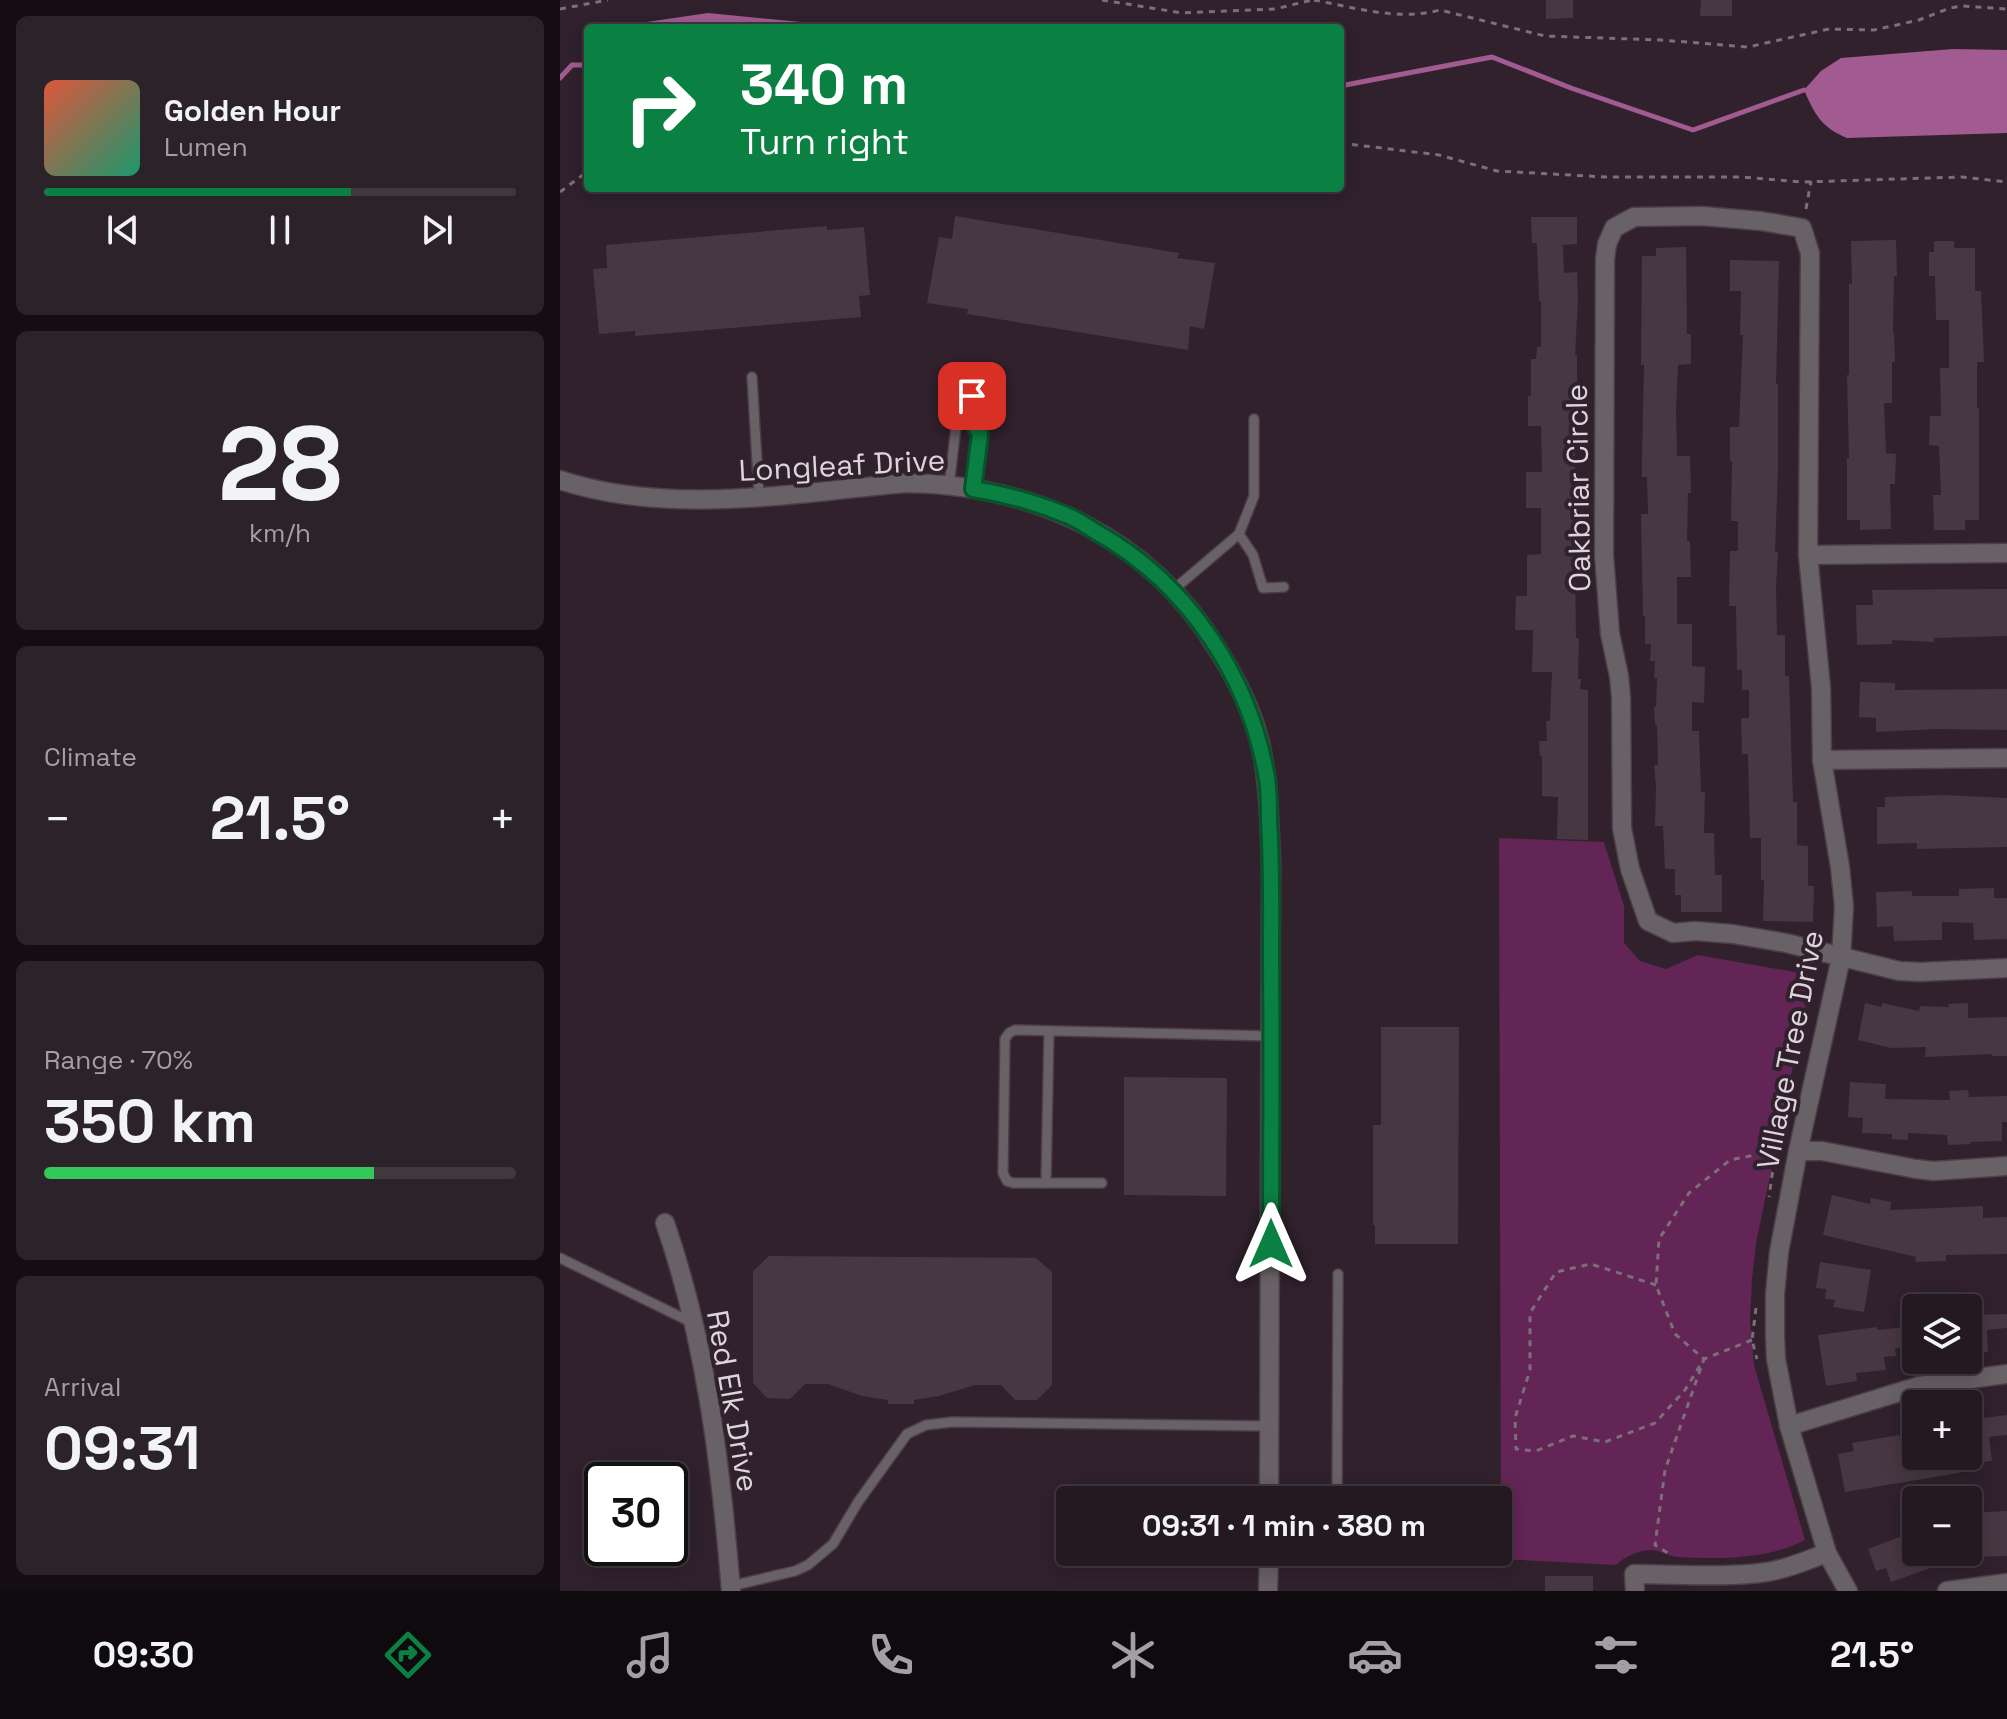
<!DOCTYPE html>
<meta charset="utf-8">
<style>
:root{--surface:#241921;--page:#2c222a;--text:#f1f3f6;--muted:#a3a0a5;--line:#41383f;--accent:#0b8043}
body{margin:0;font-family:"Space Grotesk",sans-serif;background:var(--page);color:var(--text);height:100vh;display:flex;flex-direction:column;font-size:30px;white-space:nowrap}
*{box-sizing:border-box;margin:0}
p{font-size:26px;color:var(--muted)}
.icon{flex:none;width:44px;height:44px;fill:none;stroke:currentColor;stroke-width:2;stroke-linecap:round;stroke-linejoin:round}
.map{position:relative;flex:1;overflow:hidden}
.sheet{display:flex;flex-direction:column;gap:16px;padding:16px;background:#140e12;width:560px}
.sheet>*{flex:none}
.banner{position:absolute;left:24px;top:24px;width:760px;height:168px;border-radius:8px;box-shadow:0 4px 20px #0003,0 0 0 2px var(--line);background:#0b8043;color:#fff;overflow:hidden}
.fabs{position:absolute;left:1342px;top:1294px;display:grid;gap:16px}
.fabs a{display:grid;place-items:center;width:80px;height:80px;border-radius:8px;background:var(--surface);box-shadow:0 4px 20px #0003,0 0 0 2px var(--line);font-size:40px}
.speed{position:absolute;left:24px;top:1462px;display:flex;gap:16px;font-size:40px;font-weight:700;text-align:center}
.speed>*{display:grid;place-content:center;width:104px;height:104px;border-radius:50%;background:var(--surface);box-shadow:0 4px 20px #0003,0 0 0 2px var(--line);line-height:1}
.speed .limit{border:4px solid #111;border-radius:12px;background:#fff;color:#111}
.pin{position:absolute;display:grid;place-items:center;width:68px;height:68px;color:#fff;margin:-34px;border-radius:16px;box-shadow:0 4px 12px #0006}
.me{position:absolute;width:88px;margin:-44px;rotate:0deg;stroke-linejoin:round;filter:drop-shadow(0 0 6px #0008)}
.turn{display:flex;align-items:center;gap:28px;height:168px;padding:0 24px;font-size:36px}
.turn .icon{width:104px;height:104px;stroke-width:2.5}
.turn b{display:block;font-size:56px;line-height:68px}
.big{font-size:60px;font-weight:800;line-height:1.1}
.sheet .widget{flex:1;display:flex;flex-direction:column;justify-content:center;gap:12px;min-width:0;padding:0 28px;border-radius:12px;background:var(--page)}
.sheet .dial{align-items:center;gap:0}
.dial b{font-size:104px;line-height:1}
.song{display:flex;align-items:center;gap:24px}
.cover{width:96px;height:96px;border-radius:12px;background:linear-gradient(135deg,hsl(10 70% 55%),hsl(160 70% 35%))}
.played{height:8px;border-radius:4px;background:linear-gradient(90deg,var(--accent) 65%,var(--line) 65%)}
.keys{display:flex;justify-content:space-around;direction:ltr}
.heat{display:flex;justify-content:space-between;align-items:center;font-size:44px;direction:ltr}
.charge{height:12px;border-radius:6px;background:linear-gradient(90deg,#34c759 70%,var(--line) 0)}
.trip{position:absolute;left:496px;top:1486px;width:456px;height:80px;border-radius:8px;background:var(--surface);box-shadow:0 4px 20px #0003,0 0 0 2px var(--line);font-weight:800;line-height:80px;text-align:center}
.tabs{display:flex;height:128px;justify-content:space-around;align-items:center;background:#0e0a0d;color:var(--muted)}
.tabs .icon{width:56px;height:56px}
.tabs .current{color:var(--accent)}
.tabs b{font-size:36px;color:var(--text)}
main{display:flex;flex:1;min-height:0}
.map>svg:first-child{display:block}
.green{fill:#632555}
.water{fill:#a15b90}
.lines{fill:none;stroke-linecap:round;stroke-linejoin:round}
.stream{stroke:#a15b90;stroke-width:5}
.building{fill:#473742}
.service-casing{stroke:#4c3e48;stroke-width:12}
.minor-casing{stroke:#4c3e48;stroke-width:21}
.path{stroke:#7c6f78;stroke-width:3;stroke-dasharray:6 6;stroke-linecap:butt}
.service{stroke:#686166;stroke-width:9}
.minor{stroke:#686166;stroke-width:18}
.route-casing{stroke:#07532c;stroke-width:20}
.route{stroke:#0b8043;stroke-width:14}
.labels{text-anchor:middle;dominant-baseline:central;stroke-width:8;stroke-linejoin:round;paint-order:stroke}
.street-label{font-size:30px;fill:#ded4db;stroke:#30212c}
</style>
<main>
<section class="sheet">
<div class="widget">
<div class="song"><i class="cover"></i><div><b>Golden Hour</b><p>Lumen</p></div></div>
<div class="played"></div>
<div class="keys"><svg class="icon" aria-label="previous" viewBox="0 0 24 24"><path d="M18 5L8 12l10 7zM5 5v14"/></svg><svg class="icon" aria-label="pause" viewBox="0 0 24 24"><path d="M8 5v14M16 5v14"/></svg><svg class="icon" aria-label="next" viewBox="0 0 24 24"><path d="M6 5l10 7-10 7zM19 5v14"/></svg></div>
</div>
<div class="widget dial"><b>28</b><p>km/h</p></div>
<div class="widget"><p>Climate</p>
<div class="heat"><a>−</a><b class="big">21.5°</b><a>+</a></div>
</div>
<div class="widget"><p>Range · 70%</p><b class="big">350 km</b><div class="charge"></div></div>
<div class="widget"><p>Arrival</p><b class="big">09:31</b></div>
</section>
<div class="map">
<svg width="1447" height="1591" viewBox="0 0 1447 1591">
<rect width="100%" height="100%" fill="#30212c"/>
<path class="green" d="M939 838 1044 842 1064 906V943L1080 961 1106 969 1138 955 1240 973 1250 985 1196 1243 1192 1279 1190 1321 1194 1365 1245 1540C1207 1560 1160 1559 1118 1557 1108 1556 1098 1549 1089 1550 1077 1551 1064 1557 1056 1565L941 1559Z"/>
<g class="water">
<polygon points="148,13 303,28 68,28 73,24"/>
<path d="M1393 49 1447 50V133L1287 138C1261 127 1255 115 1244 90L1261 71 1281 58Z"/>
</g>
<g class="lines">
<g class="stream">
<polyline points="0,78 12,65 28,65"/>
<polyline points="780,86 932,57 1011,88 1133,130 1244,90"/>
</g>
</g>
<g class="building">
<polygon points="986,0 1013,0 1013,18 986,19"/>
<polygon points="1141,0 1172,0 1172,16 1140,16"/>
<polygon points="395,216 619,253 617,258 655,263 644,329 630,326 628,350 407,314 408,309 367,303 379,237 392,239"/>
<polygon points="971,217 1017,217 1017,244 1003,245 1004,273 1017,272 1018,300 1015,355 1017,355 1017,417 1015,417 1015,472 1017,472 1017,491 1014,491 1016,638 1019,638 1018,679 1021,679 1020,689 1028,690 1028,840 997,839 998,797 982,796 982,756 980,756 979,741 987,741 986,721 990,721 992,672 972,672 973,630 955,630 956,596 967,596 967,555 981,554 981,508 966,508 966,472 982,472 981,426 968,426 968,396 971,396 971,359 976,359 977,347 981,347 981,301 979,301 977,243 972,243"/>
<polygon points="267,226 267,230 304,227 310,295 299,296 301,317 75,336 75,331 39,334 33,269 47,268 46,245"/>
<polygon points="1336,240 1337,276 1334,276 1333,333 1334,333 1335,362 1332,362 1332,403 1324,403 1326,453 1336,454 1335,484 1330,484 1331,529 1300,530 1300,520 1287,520 1287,458 1289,458 1287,375 1289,375 1289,284 1292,284 1291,241"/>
<polygon points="1374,241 1394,241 1394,248 1415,248 1415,291 1421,291 1424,362 1417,362 1417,408 1419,408 1419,520 1405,520 1405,530 1374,530 1373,495 1381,495 1379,446 1369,445 1370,416 1381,416 1380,368 1389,368 1389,320 1376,320 1375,276 1369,276 1369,252 1374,252"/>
<polygon points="1126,247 1127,334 1131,334 1131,364 1118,365 1116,411 1117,456 1130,456 1131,493 1128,493 1127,541 1130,541 1131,577 1117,577 1117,624 1132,624 1132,666 1145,667 1144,703 1132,702 1132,731 1139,731 1141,792 1145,792 1144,833 1154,833 1155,875 1162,875 1162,912 1121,912 1121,895 1115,895 1115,869 1105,869 1103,826 1095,826 1096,785 1094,765 1098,765 1097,725 1095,725 1094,707 1096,707 1097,678 1094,678 1095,661 1090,661 1091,644 1085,644 1085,616 1083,616 1081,514 1088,514 1087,477 1082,477 1082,457 1084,365 1081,365 1082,256 1096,256 1096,248"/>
<polygon points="1170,260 1219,261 1216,384 1218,384 1218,468 1215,552 1218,552 1216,587 1217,635 1225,635 1225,676 1229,676 1233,802 1237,802 1237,845 1248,846 1248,886 1254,886 1253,922 1203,921 1204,880 1201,880 1201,838 1190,838 1188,754 1182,754 1181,718 1189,718 1189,690 1182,690 1182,670 1177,670 1176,606 1169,606 1169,598 1170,551 1178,551 1178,521 1171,521 1172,461 1170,461 1170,427 1179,427 1183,335 1180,335 1181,291 1170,291"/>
<polygon points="1428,589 1447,589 1447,636 1374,638 1374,642 1332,640 1332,644 1297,645 1296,605 1313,605 1312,590"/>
<polygon points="1300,682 1335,683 1335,690 1447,689 1447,730 1376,729 1316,732 1316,718 1299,717"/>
<polygon points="1383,795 1447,798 1447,847 1357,849 1357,843 1317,844 1317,807 1325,807 1325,797"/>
<polygon points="1434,888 1434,898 1447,898 1447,939 1414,940 1413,923 1382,922 1382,940 1334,941 1333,926 1317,927 1316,892 1352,891 1352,896 1399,896 1399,889"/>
<polygon points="1305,1003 1322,1007 1322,1003 1359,1011 1360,1006 1389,1007 1388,1004 1408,1003 1408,1018 1447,1017 1447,1056 1432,1056 1432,1054 1365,1057 1366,1047 1331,1048 1298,1040"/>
<polygon points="821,1027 899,1027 898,1244 815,1244 815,1225 813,1225 813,1125 821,1125"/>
<polygon points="564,1077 667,1078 666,1196 564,1195"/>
<polygon points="1290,1082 1326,1084 1325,1099 1390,1100 1389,1091 1408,1090 1409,1097 1447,1096 1447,1122 1442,1122 1442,1141 1410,1142 1411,1144 1388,1145 1387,1135 1348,1133 1348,1140 1332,1139 1332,1134 1302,1133 1303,1118 1288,1117"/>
<polygon points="1272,1195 1310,1204 1311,1198 1331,1202 1330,1210 1423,1206 1423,1218 1447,1217 1447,1254 1386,1255 1386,1261 1355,1262 1356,1257 1263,1235"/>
<polygon points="209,1256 476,1258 492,1272 492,1385 477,1400 455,1400 441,1385 415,1385 379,1396 354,1400 354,1404 328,1404 328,1400 302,1396 268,1384 245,1384 230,1399 207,1398 193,1383 193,1271"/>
<polygon points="1260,1262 1311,1270 1304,1312 1273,1307 1275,1300 1265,1299 1266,1289 1256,1288"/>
<polygon points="1447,1314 1447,1328 1427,1330 1428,1352 1408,1353 1408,1315"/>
<polygon points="1356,1326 1356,1347 1335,1348 1336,1356 1324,1357 1326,1370 1296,1373 1297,1381 1266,1386 1258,1335 1317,1327 1317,1330"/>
<polygon points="1447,1415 1447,1435 1429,1437 1432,1461 1408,1464 1408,1420"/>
<polygon points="1339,1435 1341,1446 1353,1443 1356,1456 1397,1456 1399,1473 1285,1492 1278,1454 1294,1451 1292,1443"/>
<polygon points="1408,1499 1423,1499 1424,1512 1447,1511 1447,1556 1408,1557"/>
<polygon points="1356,1531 1356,1552 1376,1552 1379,1565 1331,1582 1326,1568 1316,1571 1308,1549"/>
<rect x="985" y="1576" width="48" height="15"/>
</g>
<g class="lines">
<g class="service-casing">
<g id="service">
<polyline points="192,377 199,496"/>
<polyline points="389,486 396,427 409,416"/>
<polyline points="413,489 420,434 409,416 414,376"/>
<polyline points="679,534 693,555 703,588 724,587"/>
<polyline points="612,591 679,534 694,496 694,419"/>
<polyline points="486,1183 489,1031"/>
<polyline points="542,1183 453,1183 447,1181 443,1173 445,1039 449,1033 455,1030 711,1036"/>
<polyline points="0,1258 133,1323"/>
<polyline points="777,1500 778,1274"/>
<polyline points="171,1586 235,1571 248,1565 273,1544 298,1502 347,1434 366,1425 392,1422 709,1426"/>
</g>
</g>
<g class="minor-casing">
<g id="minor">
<path d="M0 480C109 516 234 493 346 483 476 485 589 537 658 650 675 677 691 708 699 739 709 778 709 819 711 860L709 1500"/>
<polyline points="1248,555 1447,553"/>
<polyline points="1262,760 1447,758"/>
<polyline points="1238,1151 1262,1151 1356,1169 1374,1171 1447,1166"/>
<path d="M105 1223C146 1341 161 1467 171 1591"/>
<polyline points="1229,1426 1359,1386 1447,1374"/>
<polyline points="708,1591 709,1552"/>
<path d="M1075 1591 1074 1574C1116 1574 1167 1578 1207 1572 1228 1569 1247 1560 1267 1553"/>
<polyline points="1288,1591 1267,1553 1229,1426 1216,1359 1215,1337 1215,1294 1219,1252 1238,1151 1281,958 1284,907 1280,867 1262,760 1261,688 1248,555 1250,253 1242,228 1201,221 1142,216 1074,217 1054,228 1047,244 1045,259 1044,555 1050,634 1059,676 1061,697 1062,828 1070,869 1088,921 1113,933 1135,931 1173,934 1226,943 1339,971 1360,972 1447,968"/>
<polyline points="1387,1591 1447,1583"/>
</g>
</g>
<g class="path">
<polyline points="542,0 622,13 715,9 752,0"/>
<path d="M754 0C796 8 838 21 880 10L985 36 1101 40 1188 47 1269 29 1314 30 1359 20 1390 8 1402 6 1447 9"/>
<polyline points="0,9 48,0"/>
<polyline points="780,143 879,155 937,171 1046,177 1182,177 1243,182 1402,177 1447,182"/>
<polyline points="0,192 28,171"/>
<polyline points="1246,209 1251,181"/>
<polyline points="1096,1285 1031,1264 996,1272 970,1313 970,1370 955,1418 956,1449 976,1451 1013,1436 1045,1442 1095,1423 1125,1390 1144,1359 1105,1470 1095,1545 1111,1555"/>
<polyline points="1196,1308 1192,1340 1197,1359"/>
<polyline points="1192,1340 1144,1359 1115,1334 1096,1285 1099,1239 1129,1193 1170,1160 1205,1153 1215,1154 1209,1197"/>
</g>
<use href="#service" class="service"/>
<use href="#minor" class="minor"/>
</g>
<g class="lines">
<g class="route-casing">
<path id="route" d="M412 396 409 416 420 434 413 489C445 494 477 503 506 515 517 519 528 527 538 533 628 584 690 677 707 779 709 792 709 807 709 821 712 867 711 914 711 960 712 1055 711 1150 711 1244"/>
</g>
<use href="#route" class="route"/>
</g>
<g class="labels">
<g class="street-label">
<text transform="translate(282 465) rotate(-3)">Longleaf Drive</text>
<text transform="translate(1018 488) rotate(-91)">Oakbriar Circle</text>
<text transform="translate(1230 1050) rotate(-79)">Village Tree Drive</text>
<text transform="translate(173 1401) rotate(80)">Red Elk Drive</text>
</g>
</g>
</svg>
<div class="fabs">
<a><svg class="icon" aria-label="layers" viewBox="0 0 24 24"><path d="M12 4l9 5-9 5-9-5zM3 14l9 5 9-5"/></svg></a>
<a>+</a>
<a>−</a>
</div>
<div class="speed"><div class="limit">30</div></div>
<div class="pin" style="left:412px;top:396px;background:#d93025"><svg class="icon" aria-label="arrive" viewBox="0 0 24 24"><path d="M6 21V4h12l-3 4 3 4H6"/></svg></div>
<svg class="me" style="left:711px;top:1244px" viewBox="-20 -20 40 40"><path d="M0-17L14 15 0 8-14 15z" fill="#0b8043" stroke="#fff" stroke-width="4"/></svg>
<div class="trip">09:31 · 1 min · 380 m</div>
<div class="banner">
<div class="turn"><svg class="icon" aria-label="right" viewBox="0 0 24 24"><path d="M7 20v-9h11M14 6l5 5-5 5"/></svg><div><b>340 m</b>Turn right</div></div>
</div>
</div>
</main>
<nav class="tabs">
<b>09:30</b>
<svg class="icon current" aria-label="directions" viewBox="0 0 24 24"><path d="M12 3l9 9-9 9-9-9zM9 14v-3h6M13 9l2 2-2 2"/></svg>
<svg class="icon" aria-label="music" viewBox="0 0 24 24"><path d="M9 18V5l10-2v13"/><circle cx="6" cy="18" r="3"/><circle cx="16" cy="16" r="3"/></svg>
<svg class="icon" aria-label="phone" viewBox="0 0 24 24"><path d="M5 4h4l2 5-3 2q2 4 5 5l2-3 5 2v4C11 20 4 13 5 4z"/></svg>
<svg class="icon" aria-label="climate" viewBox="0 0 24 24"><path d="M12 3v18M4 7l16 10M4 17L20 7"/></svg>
<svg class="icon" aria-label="car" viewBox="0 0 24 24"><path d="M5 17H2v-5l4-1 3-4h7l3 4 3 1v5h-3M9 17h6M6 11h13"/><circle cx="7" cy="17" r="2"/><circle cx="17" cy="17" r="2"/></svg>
<svg class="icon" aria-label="filters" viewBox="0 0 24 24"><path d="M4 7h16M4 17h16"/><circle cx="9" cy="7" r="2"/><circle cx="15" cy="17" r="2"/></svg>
<b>21.5°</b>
</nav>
